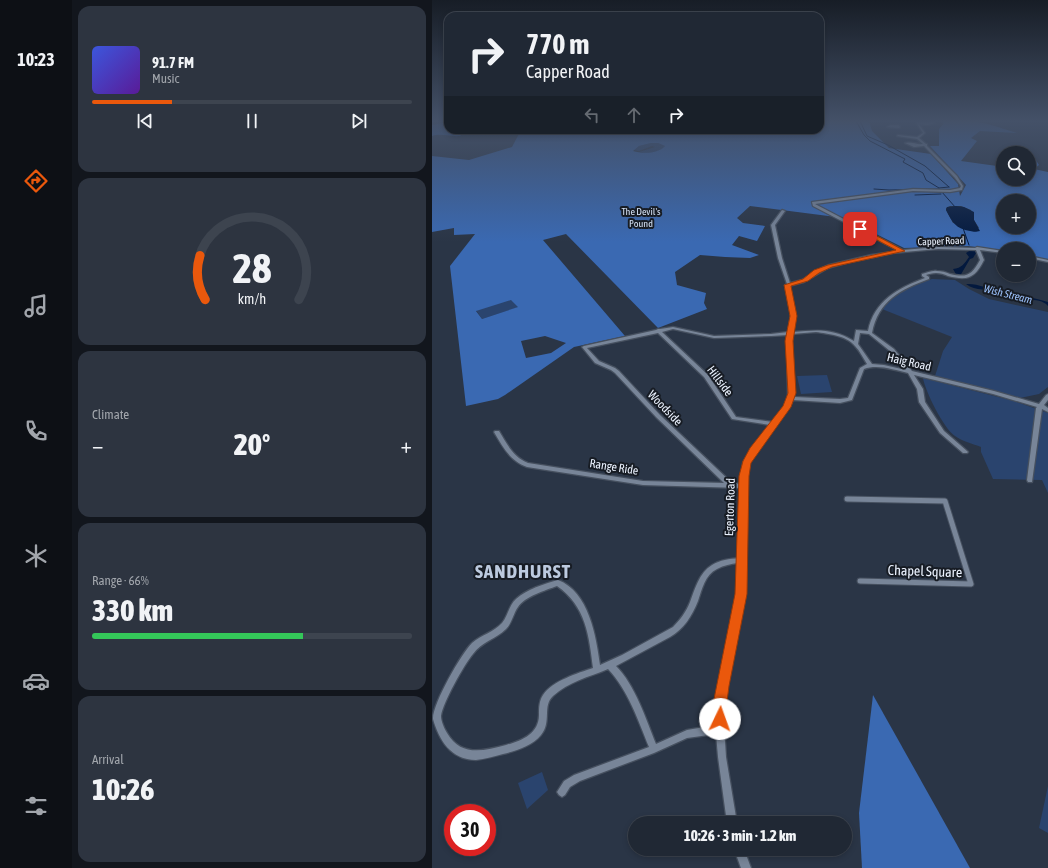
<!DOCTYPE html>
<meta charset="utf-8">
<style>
:root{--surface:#202834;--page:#2d3440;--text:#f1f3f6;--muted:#a2a6ac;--line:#3d444f;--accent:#ea580c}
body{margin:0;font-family:"Asap Condensed",sans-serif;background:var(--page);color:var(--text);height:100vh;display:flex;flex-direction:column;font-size:15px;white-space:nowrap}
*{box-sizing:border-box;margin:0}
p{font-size:13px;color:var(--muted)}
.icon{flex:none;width:22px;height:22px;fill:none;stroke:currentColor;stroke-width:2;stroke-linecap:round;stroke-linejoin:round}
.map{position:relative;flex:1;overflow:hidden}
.sheet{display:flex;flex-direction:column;gap:6px;padding:6px;background:#12161d;width:360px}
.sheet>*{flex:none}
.top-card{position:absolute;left:12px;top:12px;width:380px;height:122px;border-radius:12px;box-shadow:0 2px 6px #0003,0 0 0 1px var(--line);background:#202834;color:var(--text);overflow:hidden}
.fabs{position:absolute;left:564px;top:146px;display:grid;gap:8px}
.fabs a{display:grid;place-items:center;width:40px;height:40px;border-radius:50%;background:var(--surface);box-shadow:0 2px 6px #0003,0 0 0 1px var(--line);font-size:20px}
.speed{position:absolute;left:12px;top:804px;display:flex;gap:8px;font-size:20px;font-weight:700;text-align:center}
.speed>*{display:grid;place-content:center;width:52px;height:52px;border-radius:50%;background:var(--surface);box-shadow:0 2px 6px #0003,0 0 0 1px var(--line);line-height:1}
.speed .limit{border:6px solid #d22;background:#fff;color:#111}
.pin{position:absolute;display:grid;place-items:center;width:34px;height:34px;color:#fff;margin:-17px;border-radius:8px;box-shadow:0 2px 6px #0006}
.me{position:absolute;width:44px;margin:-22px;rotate:3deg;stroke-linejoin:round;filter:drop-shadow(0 0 3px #0008)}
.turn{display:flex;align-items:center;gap:14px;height:84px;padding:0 16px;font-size:18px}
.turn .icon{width:52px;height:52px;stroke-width:2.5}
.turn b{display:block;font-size:28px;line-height:34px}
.lanes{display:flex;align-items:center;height:38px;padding:0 16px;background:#0003;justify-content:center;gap:20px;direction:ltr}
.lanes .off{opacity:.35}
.big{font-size:30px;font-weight:800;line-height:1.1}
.sheet .card{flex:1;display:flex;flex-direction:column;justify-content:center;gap:6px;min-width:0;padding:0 14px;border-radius:12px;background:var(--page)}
.sheet .dial{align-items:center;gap:0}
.dial svg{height:104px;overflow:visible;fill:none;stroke:var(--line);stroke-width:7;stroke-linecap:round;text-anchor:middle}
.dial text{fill:var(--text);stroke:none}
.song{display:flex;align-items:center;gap:12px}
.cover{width:48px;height:48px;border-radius:6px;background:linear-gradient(135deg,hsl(230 70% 55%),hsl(270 70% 35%))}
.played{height:4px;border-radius:2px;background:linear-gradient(90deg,var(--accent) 25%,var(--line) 25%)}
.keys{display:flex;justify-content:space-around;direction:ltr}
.heat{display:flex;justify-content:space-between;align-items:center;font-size:22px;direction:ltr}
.charge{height:6px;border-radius:3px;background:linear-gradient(90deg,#34c759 66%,var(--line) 0)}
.trip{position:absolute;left:196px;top:816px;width:224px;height:40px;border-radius:20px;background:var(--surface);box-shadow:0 2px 6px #0003,0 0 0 1px var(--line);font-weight:800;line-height:40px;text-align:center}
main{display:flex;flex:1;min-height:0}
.tab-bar{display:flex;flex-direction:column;width:72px;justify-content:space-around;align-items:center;background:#0d1015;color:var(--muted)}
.tab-bar .icon{width:28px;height:28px}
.tab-bar .selected{color:var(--accent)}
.tab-bar b{font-size:18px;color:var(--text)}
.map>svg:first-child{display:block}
.green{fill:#2a446e}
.forest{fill:#3a69b2;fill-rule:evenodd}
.water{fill:#03193e}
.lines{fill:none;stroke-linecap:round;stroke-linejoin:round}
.stream{stroke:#03193e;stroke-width:1}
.pedestrian-casing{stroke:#46505f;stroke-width:7}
.minor-casing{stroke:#46505f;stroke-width:2.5}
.pedestrian{stroke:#788598;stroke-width:5}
.minor{fill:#788598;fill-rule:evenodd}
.route{fill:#ea580c;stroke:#983908}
.labels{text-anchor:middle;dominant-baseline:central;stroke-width:4;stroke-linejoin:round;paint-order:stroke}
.far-park-label{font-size:10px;fill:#d3e0f4;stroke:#171c24}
.far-street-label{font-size:10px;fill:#ecf3ff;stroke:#171c24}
.far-water-label{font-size:11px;font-style:italic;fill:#9dc3fe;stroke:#171c24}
.street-label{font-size:12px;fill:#ecf3ff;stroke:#171c24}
.near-street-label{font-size:14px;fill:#ecf3ff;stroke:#171c24}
.near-district-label{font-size:19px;font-weight:bold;letter-spacing:1px;fill:#bccadf;stroke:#171c24}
</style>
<main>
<nav class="tab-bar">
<b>10:23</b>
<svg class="icon selected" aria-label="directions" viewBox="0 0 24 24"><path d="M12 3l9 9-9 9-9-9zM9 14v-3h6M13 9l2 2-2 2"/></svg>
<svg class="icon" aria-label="music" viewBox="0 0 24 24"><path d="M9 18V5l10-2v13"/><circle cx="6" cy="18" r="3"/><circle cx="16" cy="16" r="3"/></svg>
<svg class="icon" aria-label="phone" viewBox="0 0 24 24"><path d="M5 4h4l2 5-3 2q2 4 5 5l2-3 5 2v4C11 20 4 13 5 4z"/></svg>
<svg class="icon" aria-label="climate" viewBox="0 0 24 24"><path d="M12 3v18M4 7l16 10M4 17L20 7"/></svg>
<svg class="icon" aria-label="car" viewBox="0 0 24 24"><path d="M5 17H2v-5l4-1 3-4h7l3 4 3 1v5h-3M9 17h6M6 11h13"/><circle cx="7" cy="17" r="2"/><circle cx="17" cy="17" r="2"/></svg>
<svg class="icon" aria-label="filters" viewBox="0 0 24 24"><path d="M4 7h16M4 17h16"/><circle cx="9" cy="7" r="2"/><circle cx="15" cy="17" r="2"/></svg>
</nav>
<section class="sheet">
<div class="card">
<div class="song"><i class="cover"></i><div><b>91.7 FM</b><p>Music</p></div></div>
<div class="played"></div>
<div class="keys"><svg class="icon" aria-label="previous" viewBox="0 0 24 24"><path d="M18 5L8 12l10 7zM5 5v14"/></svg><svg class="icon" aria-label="pause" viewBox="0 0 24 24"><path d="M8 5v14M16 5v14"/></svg><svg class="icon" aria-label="next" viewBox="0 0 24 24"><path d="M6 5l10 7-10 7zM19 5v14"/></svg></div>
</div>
<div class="card dial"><svg viewBox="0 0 100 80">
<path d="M14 69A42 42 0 1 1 86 69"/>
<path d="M14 69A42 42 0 0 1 10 35" stroke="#ea580c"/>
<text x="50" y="56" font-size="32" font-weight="700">28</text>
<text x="50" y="72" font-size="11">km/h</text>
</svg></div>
<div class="card"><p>Climate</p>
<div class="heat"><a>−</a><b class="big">20°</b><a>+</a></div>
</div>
<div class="card"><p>Range · 66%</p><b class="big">330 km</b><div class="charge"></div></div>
<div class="card"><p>Arrival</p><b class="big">10:26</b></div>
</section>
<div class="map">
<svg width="616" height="868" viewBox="0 0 616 868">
<rect width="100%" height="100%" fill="#2a3546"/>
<g class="green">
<path d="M219 143H226L233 146C228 153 215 154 207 152L223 147 220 146 207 151 202 150 207 146Z"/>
<path d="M500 279 523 280 537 289 557 299 616 312V387L607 394 588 398 503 376 511 351 520 337 450 309C463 293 480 285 500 279Z"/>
<polygon points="80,299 87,307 50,319 44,310"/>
<polygon points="395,375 400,392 369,394 365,376"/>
<path d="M491 378 582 401 616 413V493L610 480 561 479 549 452V447C541 444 530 441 523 436 512 429 493 391 491 378Z"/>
<polygon points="110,772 116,790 95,809 86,783"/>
<polygon points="616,786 616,833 607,828"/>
</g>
<g class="forest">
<path d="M388 121H437L440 131 457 148 499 154 526 184 528 196 534 185 498 146H507V129L512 123 508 121H540L556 124 585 133 548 131 539 138 545 141 529 161 565 166 571 163V179H597V156L602 157 607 165 602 169 616 172V260L597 256V249H571V251L536 246 472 248 412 218 318 206 305 218 311 223 333 226 325 241 307 236 300 245 327 255 318 258 293 257 268 255 243 272 245 285 274 293 272 303 275 309 226 328 134 234 111 240 193 336 142 347 73 395 66 399 34 406 18 266 43 234 22 235V228L0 232V156L37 160 80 147 89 130H388ZM219 143H226L233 146C226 154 210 154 201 151L207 146ZM571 201H597V227H571ZM518 206H529L539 210 542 220 547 228 521 223 514 210V208ZM79 300 86 307 50 319 44 311ZM113 336 134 343 119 353 94 358 89 341Z"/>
<path d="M16 122V130H26L31 133 28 136C18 137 10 133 0 136V125Z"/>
<polygon points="441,695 538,868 430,868 427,813"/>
</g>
<g class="water">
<path d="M524 206 532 207 542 212V220L548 231C544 232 542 232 538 231 524 229 520 222 514 210L515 207Z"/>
<path d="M539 250H542L544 253 541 258 538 259 528 276H525L521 269C530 268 532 264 537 257L534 253Z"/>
<path d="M534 284C545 283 556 289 566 291 583 293 599 297 616 302V306C607 296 589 302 577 299 573 298 571 294 567 292 556 288 544 292 534 284Z"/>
</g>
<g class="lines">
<g class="stream">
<polyline points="424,121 432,135 438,141 473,159 471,162 491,173 494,180 507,188"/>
<polyline points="428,121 435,136 456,145 493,166 517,187"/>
<polyline points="507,188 517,187"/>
<polyline points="442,189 457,190 507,189"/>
<polyline points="509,191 524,208"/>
<polyline points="483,195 509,194"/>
<polyline points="531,228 537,245"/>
</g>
<g class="pedestrian-casing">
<polyline id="pedestrian" points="415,499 513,501 539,584 428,581"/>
</g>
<g class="minor-casing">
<g id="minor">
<path d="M483 121H485L486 122 494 121 503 123 496 125 487 124 493 133 487 138 494 144H495V146L525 176 531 186 530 190 518 192 481 191 383 204 471 250 506 247 543 248 545 247 571 251V253L548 250 552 260C543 278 536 281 516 276 512 274 508 273 504 273 500 273 497 274 494 275L497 277V279C469 289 446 301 440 333L462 349 480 371 562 391 607 404 614 395 616 394V400L612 405 616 408V412L610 409 600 482H596L595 480 604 408 605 407 561 394 482 375 491 389 493 402 512 431 535 451 536 452 535 453H531L508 433 487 402 485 389 476 373C462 370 446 364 432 369L420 400 408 403 361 400 357 408 324 451 317 463 315 476 313 594 291 709 294 757 305 823H295L286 757 284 734 255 738 222 753 148 781 138 787 133 795 130 797 127 795 125 792 132 781 142 775 217 747C206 720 196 690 176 669 157 677 136 682 121 696 110 706 120 722 109 735 100 746 84 751 71 754 63 756 53 759 44 760 19 760 7 740 1 719 0 705 29 654 40 643 49 635 62 632 70 623 76 616 77 605 84 599 95 589 112 584 126 580 157 592 164 636 168 665L190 655 241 627C248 620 254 612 258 602 263 589 267 573 280 565 288 560 297 559 307 558L309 488 211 485 95 467C78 461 71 447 62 432L63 431H67C75 444 81 457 96 463L211 481 292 483 224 417 183 373 179 370 163 363 150 347 152 346 224 330 226 329H228L241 327 282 336 339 334 356 332 359 316 353 285 355 284 346 258 339 225 350 210 353 211 343 225 350 258 358 283 370 280 390 268 397 265 439 255 467 251 381 206 380 202 481 189 518 190 528 188 529 186 523 178 492 146 482 147 473 143C479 141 485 145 491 144L485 139 465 136 466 135 485 137 491 133ZM506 249 544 250 548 260C540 275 535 278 518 274 514 272 509 271 505 271 500 270 495 273 490 274V276L493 278C466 288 442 301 436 331L424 330 422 341C400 328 385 330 361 332L363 316 357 286 372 282 396 268 418 262 461 253ZM241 329 282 338 339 336 356 335 355 341 356 398 353 407 341 422 304 417 276 375 230 332ZM384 332C396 334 414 335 423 346 428 351 431 358 435 364L428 368 416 398 408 399 362 397 359 341 360 334ZM226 333 272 377 300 419 338 425 320 449 311 463 309 484 300 483 228 415 187 371 183 368 167 361 155 348ZM428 333 437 334 458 351 474 370 452 365 440 364 426 344ZM306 563 305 594 283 709 284 725 255 730 224 744C214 719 203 685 184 666L238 637C252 629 260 616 266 601 270 589 273 575 285 569 292 565 299 564 306 563ZM125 586C154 606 157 636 161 668 146 673 120 681 111 695 107 701 107 708 107 715 107 734 89 741 74 745 51 751 29 757 15 733 12 728 9 721 9 716 11 702 32 665 41 654 49 642 64 639 74 629 80 623 81 614 86 607 92 597 114 590 125 586Z"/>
<polygon points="458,125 467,125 468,127 467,128 455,127"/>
<polygon points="597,256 616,260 616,262 597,258"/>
<polygon points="302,849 312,849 319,868 309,868"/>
</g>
</g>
<use href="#pedestrian" class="pedestrian"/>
<use href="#minor" class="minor"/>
</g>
<linearGradient id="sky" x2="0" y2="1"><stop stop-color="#171d26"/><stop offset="0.5" stop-color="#445168"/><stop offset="1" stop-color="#445168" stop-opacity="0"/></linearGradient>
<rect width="616" height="242" fill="url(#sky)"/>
<polygon class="route" points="426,228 430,228 473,251 400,267 387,273 376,281 359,286 365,316 361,341 364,393 359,407 319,463 317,476 315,594 297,686 294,709 294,719 292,724 288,726 283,724 281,719 280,709 303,594 307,476 311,461 318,448 351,406 356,393 353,341 358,316 352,285 371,279 382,270 396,265 464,250 426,230"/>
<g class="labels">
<g class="far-park-label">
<text x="209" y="211">The Devil's<tspan x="209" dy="12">Pound</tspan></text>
</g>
<g class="far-street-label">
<text transform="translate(509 241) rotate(-2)">Capper Road</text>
</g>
<g class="far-water-label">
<text transform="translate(576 294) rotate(14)">Wish Stream</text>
</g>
<g class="street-label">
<text transform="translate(477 362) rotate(13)">Haig Road</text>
<text transform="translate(288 381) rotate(53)">Hillside</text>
<text transform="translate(233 408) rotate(46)">Woodside</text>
<text transform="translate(182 467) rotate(9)">Range Ride</text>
<text transform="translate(298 507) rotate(-88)">Egerton Road</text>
</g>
<g class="near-street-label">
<text transform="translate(493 571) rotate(2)">Chapel Square</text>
</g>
<g class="near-district-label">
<text x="91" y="571">SANDHURST</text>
</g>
</g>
</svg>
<div class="fabs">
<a><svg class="icon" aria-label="search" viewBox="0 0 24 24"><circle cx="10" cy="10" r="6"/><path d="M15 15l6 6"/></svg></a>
<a>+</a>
<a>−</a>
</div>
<div class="speed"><div class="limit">30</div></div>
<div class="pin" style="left:428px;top:229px;background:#d93025"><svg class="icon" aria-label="arrive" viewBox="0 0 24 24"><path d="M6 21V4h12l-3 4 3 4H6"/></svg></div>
<svg class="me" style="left:288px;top:719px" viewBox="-20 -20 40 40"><circle r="19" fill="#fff"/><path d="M0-13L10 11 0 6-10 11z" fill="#ea580c"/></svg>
<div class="trip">10:26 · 3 min · 1.2 km</div>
<div class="top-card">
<div class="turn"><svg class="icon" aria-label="right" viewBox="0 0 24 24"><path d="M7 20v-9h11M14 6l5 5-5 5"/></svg><div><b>770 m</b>Capper Road</div></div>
<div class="lanes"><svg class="icon off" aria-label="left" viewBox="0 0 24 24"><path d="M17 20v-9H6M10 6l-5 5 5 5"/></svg><svg class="icon off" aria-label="ahead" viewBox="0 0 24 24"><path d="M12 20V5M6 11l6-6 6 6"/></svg><svg class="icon" aria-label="right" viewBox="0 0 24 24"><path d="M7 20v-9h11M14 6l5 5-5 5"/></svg></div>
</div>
</div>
</main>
